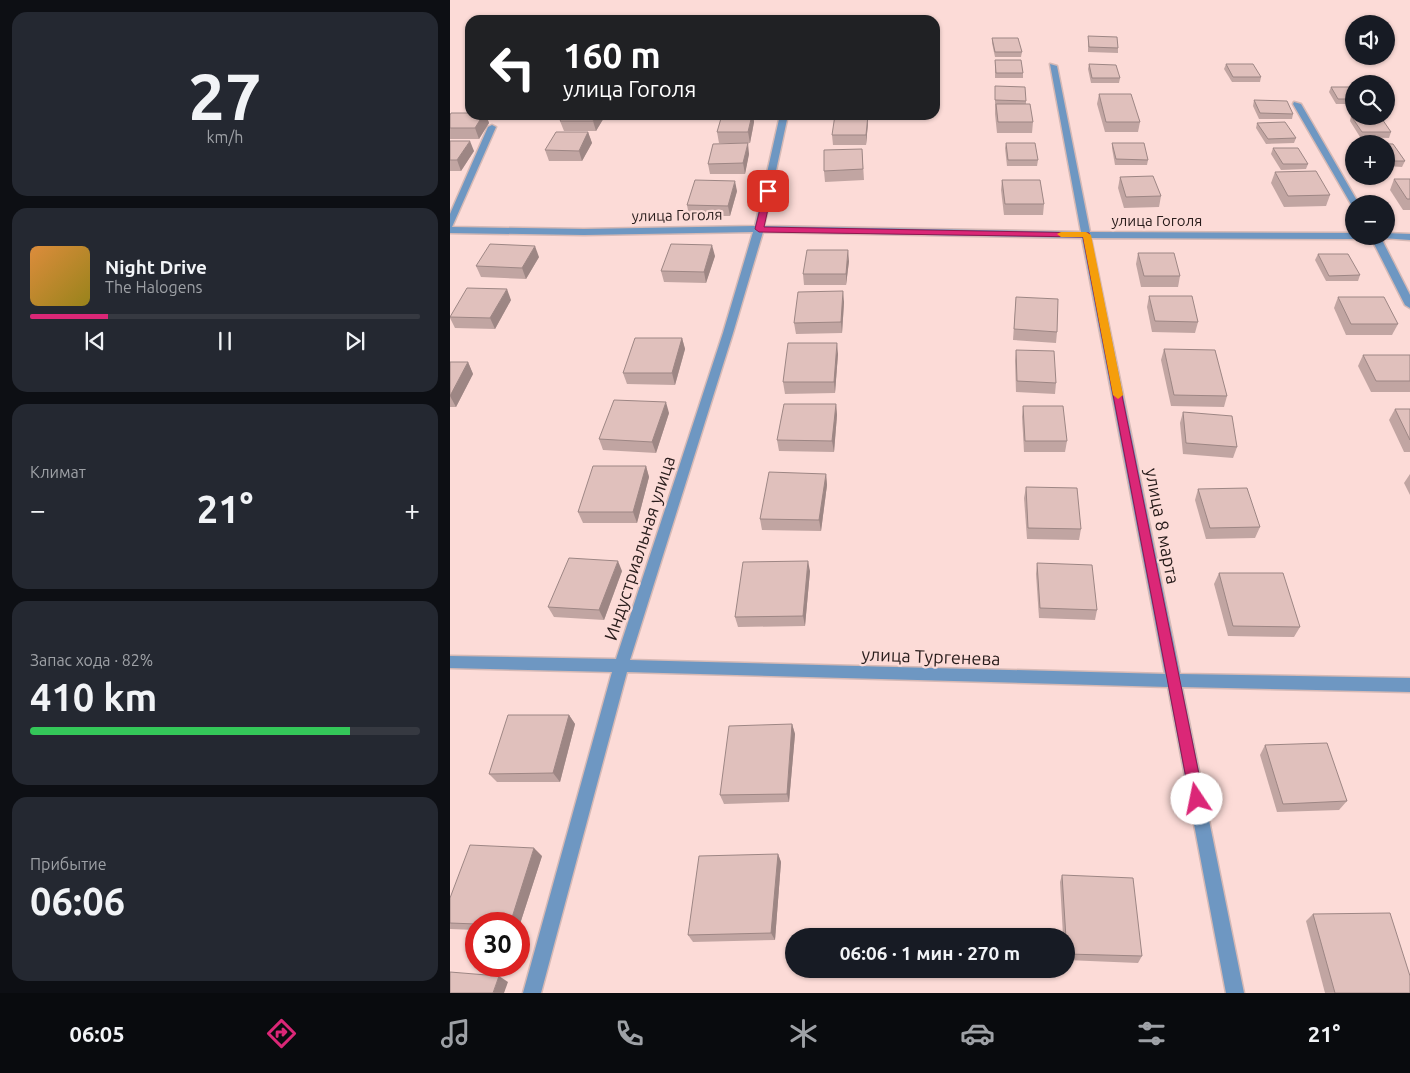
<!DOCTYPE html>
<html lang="ru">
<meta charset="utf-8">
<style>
:root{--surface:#171b24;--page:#242831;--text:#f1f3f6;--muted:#9ea1a6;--line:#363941;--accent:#db2777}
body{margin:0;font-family:Ubuntu,sans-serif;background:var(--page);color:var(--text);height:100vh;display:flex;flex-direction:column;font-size:19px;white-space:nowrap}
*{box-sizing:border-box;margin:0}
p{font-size:16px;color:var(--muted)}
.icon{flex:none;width:28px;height:28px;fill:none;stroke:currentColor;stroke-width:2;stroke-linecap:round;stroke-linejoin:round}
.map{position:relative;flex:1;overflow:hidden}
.drawer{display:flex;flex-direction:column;gap:12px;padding:12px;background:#0d0f14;width:450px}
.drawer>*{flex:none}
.top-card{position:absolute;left:15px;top:15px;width:475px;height:105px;border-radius:15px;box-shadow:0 1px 4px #0004;background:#202124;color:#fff;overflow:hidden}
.buttons{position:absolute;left:895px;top:15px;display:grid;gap:10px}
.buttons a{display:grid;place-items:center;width:50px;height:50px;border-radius:50%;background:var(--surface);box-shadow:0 1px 4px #0004;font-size:25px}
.speed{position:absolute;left:15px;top:912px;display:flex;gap:10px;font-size:25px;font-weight:700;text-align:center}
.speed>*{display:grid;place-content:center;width:65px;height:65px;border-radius:50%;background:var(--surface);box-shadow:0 1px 4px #0004;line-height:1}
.speed .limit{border:8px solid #d22;background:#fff;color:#111}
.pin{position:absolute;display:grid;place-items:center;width:42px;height:42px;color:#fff;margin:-21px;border-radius:10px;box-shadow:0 2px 8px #0006}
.me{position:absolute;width:55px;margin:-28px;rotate:349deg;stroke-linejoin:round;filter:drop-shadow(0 0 4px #0008)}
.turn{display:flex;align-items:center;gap:18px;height:105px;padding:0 15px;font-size:22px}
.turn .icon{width:65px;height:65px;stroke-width:2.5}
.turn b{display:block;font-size:35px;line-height:42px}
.big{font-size:38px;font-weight:600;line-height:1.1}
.drawer .card{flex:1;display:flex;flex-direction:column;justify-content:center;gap:8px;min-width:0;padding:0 18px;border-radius:15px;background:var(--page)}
.drawer .dial{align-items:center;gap:0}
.dial b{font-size:65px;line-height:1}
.song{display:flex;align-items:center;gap:15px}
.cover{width:60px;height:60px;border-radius:8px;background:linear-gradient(135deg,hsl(30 70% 55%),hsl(50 70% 35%))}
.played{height:5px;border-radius:2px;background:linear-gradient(90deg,var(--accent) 20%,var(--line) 20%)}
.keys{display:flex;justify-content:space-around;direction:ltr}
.heat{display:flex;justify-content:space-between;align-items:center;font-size:28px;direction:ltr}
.charge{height:8px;border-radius:4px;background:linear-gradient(90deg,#34c759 82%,var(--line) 0)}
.trip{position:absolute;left:335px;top:928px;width:290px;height:50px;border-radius:25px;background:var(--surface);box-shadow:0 1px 4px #0004;font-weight:600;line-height:50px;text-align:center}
.dock{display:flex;height:80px;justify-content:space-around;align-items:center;background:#090b0e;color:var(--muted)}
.dock .icon{width:35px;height:35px}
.dock .current{color:var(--accent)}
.dock b{font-size:22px;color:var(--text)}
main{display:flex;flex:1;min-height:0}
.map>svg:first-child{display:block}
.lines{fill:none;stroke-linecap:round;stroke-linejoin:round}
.minor-casing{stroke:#d6b9b5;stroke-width:3}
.minor{fill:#6e97c2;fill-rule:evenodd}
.wall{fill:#c1a5a2}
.shaded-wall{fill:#9d8684}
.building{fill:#e0c0bc;stroke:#9d8684}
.route{fill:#db2777;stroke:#8e194d}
.slow{fill:#f59e0b}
.labels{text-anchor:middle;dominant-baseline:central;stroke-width:4.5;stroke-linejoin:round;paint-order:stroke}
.far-street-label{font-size:15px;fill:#281c1b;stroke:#fcdbd7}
.street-label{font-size:18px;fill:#281c1b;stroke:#fcdbd7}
</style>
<main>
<section class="drawer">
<div class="card dial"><b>27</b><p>km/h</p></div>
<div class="card">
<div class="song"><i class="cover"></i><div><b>Night Drive</b><p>The Halogens</p></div></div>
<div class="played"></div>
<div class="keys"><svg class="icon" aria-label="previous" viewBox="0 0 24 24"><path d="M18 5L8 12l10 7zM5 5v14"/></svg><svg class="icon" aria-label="pause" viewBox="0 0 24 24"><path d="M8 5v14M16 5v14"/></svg><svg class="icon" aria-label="next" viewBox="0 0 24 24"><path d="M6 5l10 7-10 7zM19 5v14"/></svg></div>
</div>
<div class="card"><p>Климат</p>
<div class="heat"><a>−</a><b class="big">21°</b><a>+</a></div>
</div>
<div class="card"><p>Запас хода · 82%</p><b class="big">410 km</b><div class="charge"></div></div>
<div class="card"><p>Прибытие</p><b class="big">06:06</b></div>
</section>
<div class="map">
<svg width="960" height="993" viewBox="0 0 960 993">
<rect width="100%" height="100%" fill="#fcdbd7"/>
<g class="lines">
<g class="minor-casing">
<g id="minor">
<path d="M600 64 607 66 640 232 904 233V236H909L904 239 641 238 730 674 960 678V692L732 687 794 993H776L718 687 177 672 91 993H73L162 672 0 668V656L166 659 273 333 303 232 134 235 0 233V214L38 127 42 125 46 127 2 227 134 229 305 226 330 115H338L314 226 631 232ZM313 232 632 238 715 674 180 660 283 333Z"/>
<polygon points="844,102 851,104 909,204 904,204 904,206 901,204 843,104"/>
<polygon points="936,233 960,234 960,240 932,238 930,236 936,236"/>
<polygon points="920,236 930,236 960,295 960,308 955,305"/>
</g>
</g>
<use href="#minor" class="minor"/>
</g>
<g class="wall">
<polygon points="638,36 668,48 668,53 638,52"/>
<polygon points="542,38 572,52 571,57 545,57 542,43"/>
<polygon points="545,60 573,73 573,78 545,78"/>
<polygon points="639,64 670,78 669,83 641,83 638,69"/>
<polygon points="776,64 811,77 810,82 782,82 774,69"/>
<polygon points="545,86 576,101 576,104 583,122 582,133 547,133 545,114"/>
<polygon points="881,87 904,87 904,104 886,104 879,92"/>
<polygon points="649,94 690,122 688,132 655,132 647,104"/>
<polygon points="804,100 843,114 842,119 809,119 803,106"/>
<polygon points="0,115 36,115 39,123 29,139 0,139"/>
<polygon points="272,115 303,115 304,122 300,143 269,143 267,132"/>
<polygon points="155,116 146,131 114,131 110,121"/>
<polygon points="901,116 941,132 939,138 910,137 900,121"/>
<polygon points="418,123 416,145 383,145 382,135"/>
<polygon points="807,123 846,138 844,143 816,144 806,128"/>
<polygon points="138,132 142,143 132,161 99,161 95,150"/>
<polygon points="0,141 24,151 11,171 0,171"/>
<polygon points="556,143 588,160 587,166 557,166 555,148"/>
<polygon points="662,143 698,160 697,165 665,165 662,148"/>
<polygon points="936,144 955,161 952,167 936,166"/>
<polygon points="823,148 858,164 856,169 831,170 821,154"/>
<polygon points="412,149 414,180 375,182 374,171"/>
<polygon points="299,154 295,174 260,174 258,164"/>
<polygon points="825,172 880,195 876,206 834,207 821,183"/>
<polygon points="670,177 711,196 709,207 674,208 668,188"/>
<polygon points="944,179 960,179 960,210 953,210 940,190"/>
<polygon points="552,180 594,204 593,215 554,215 551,190"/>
<polygon points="287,191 280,216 239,216 237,205"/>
<polygon points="688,253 730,276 728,287 691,287 686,264"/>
<polygon points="868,254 910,275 908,281 876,281 865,260"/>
<polygon points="265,256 256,283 214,282 211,271"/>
<polygon points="89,257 76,279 31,277 26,266"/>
<polygon points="399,261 396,285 354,285 353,274"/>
<polygon points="699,296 748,322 745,333 702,332 697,307"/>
<polygon points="566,297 607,332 606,343 563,340"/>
<polygon points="888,297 948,324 942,335 896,335 884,308"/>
<polygon points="61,300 45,329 5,328 0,318 0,316"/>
<polygon points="394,302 392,333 346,334 344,323"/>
<polygon points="232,338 235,349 225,385 177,384 173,373"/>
<polygon points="714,349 777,396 774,407 721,406 711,360"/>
<polygon points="566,350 606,383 605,394 566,392 565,361"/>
<polygon points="388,354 385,393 335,394 333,382"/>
<polygon points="913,355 960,355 960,392 921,392 908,366"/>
<polygon points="0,362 18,362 23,374 6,407 0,407"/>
<polygon points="386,404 387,415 384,452 329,451 327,440"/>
<polygon points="573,406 617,441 615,452 574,452 572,417"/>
<polygon points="945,409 960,409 960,452 954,452 939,420"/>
<polygon points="733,412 787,447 783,458 733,454 730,423"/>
<polygon points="219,413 206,453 153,450 149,439"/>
<polygon points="196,466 199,477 187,523 133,523 128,512"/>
<polygon points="376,474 377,485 371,531 312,530 310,519"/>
<polygon points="960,474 960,495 954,483"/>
<polygon points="576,487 631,529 629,540 577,539 574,498"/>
<polygon points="748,489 810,527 805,538 756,539 745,500"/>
<polygon points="587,563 647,610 645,620 589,618 586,574"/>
<polygon points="172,571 154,620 104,617 98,607"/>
<polygon points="360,571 355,626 288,627 285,617"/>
<polygon points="769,573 850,627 844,637 778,636 764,584"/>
<polygon points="119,715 125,724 110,782 47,782 39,774"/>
<polygon points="342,724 345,734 339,802 274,804 270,795"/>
<polygon points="815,745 897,801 889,810 827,812 810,755"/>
<polygon points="328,854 331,862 325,940 243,942 238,935"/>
<polygon points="92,856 69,927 69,924 26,924 26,930 0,929 0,898"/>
<polygon points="612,875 692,956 688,963 616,960 616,936 613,936 610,882"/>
<polygon points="863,914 960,993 875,993 856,921"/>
</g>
<g class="shaded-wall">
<polygon points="33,115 36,115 39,123 29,139 25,128"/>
<polygon points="147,115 155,115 155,116 146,131 143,121"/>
<polygon points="302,115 303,115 304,122 300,143 298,132"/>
<polygon points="418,115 418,123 416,145 416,135"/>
<polygon points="138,132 142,143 132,161 129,151"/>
<polygon points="20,141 24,151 11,171 7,160"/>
<polygon points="298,143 299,154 295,174 293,163"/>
<polygon points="285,181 287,191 280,216 278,206"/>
<polygon points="262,245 265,256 256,283 254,272"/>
<polygon points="85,246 89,257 76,279 72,268"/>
<polygon points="398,250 399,261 396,285 396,274"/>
<polygon points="57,289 61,300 45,329 40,318"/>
<polygon points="393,291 394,302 392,333 391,322"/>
<polygon points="232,338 235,349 225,385 222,373"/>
<polygon points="387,343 388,354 385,393 384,382"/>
<polygon points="18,362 23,374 6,407 0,396"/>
<polygon points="216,402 219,413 206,453 202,442"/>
<polygon points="386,404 387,415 384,452 382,441"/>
<polygon points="196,466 199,477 187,523 183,512"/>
<polygon points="376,474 377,485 371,531 369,520"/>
<polygon points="168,561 172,571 154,620 149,610"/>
<polygon points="358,561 360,571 355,626 353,616"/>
<polygon points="119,715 125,724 110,782 103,773"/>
<polygon points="342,724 345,734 339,802 337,794"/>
<polygon points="84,848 92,856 69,927 69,924 60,924"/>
<polygon points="328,854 331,862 325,940 321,933"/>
<polygon points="49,976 58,982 54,993 43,993"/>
</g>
<g class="building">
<polygon points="638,36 667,37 668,48 639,47"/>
<polygon points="542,38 568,38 572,52 545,52"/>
<polygon points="545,60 571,60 573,73 546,73"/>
<polygon points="639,64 666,65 670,78 642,78"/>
<polygon points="776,64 803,64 811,77 783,77"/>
<polygon points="545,86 575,87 576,101 545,100"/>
<polygon points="881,87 904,87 904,99 888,99"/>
<polygon points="649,94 681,94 690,122 656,122"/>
<polygon points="804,100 837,101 843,114 810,113"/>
<polygon points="546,104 580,104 583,122 548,122"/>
<polygon points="1,113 20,113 20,115 33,115 25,128 0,128 0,115"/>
<polygon points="114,115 147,115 143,121 110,121"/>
<polygon points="272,115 302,115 298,132 267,132"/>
<polygon points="385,115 418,115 416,135 382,135"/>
<polygon points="901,116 930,116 941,132 912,132"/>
<polygon points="835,122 846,138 818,139 807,123"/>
<polygon points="106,132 138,132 129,151 95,150"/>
<polygon points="0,141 20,141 7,160 0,160"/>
<polygon points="298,143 293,163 258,164 263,144"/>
<polygon points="556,143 585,143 588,160 558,160"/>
<polygon points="662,143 694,143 698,160 666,159"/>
<polygon points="915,143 943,144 955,161 936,161 936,144"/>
<polygon points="823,148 848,148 858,164 833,164"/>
<polygon points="412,149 413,169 374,171 374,150"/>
<polygon points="866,171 880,195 838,196 825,172"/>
<polygon points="703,176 711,196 676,197 670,177"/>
<polygon points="944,179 960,179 960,199 957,199"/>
<polygon points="245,180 285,181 278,206 237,205"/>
<polygon points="552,180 590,180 594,204 555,204"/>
<polygon points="40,244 85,246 72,268 26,266"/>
<polygon points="221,244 262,245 254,272 211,271"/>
<polygon points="357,250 398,250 396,274 353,274"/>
<polygon points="688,253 724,253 730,276 694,276"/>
<polygon points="868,254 898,254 910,275 879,276"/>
<polygon points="17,288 57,289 40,318 0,317"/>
<polygon points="393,291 391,322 344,323 348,292"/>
<polygon points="699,296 742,296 748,322 705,321"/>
<polygon points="566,297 608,299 607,332 564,329"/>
<polygon points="888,297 934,297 948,324 901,324"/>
<polygon points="185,338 232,338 222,373 173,373"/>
<polygon points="338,343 387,343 384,382 333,382"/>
<polygon points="714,349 765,350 777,396 724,395"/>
<polygon points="566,350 604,351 606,383 567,381"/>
<polygon points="913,355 960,355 960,381 926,381"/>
<polygon points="0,362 18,362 0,396"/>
<polygon points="164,400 216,402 202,442 149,439"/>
<polygon points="334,404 386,404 382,441 327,440"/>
<polygon points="573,406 613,406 617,441 575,441"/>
<polygon points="945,409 960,409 960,440"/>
<polygon points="733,412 782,416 787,447 736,443"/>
<polygon points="143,466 196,466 183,512 128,512"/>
<polygon points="319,472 376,474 369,520 310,519"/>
<polygon points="576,487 627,488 631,529 578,528"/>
<polygon points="797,488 810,527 760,528 748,489"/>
<polygon points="119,558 168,561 149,610 98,607"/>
<polygon points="358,561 353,616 285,617 293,562"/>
<polygon points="587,563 642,565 647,610 590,608"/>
<polygon points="769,573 833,573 850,627 783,626"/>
<polygon points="58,715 119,715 103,773 39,774"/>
<polygon points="342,724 337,794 270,795 279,726"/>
<polygon points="877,743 897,801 833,804 815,745"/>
<polygon points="20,845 84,848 60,924 26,924 0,923 0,898"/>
<polygon points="328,854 321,933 238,935 249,856"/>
<polygon points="612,875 683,878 692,956 617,954"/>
<polygon points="940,913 960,976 960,993 885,993 863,914"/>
<polygon points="0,972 49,976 43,993 0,993"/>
</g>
<polygon class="route" points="315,189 322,191 314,227 639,233 754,799 752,804 747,806 742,804 740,799 633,237 309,232 305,229"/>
<polygon class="slow" points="636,232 641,235 673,395 668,399 663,395 633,237 611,237 607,234 611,232"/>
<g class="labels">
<g class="far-street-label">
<text transform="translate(227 215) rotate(-1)">улица Гоголя</text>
<text x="707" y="220">улица Гоголя</text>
</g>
<g class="street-label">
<text transform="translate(713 526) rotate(79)">улица 8 марта</text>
<text transform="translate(189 548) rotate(-72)">Индустриальная улица</text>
<text transform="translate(481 656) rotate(2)">улица Тургенева</text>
</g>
</g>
</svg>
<div class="buttons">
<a><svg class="icon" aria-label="sound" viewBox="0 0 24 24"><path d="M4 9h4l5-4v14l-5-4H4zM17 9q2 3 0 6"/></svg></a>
<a><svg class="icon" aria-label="search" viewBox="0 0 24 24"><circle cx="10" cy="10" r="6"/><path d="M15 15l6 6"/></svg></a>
<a>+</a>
<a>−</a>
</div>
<div class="speed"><div class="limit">30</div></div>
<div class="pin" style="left:318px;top:191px;background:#d93025"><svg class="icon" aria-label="arrive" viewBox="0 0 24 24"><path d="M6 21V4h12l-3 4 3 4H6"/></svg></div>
<svg class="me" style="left:747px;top:799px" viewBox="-20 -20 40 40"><circle r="19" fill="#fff"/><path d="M0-13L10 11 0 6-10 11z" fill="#db2777"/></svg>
<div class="trip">06:06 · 1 мин · 270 m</div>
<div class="top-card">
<div class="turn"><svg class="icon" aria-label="left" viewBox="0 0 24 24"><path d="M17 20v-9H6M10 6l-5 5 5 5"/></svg><div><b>160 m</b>улица Гоголя</div></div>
</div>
</div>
</main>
<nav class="dock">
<b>06:05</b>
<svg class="icon current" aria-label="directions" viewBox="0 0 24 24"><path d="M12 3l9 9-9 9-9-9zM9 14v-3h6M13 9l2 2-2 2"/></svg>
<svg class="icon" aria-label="music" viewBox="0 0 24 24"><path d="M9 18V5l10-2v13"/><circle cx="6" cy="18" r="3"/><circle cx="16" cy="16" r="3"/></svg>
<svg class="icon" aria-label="phone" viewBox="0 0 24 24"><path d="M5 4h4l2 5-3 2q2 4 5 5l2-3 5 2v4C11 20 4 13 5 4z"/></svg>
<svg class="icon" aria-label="climate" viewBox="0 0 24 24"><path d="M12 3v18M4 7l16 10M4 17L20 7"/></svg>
<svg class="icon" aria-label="car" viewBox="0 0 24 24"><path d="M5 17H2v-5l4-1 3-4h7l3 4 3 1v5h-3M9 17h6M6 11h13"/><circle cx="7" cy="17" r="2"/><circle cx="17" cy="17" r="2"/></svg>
<svg class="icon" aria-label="filters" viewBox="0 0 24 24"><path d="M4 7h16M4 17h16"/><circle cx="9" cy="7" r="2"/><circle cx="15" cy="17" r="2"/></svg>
<b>21°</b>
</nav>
